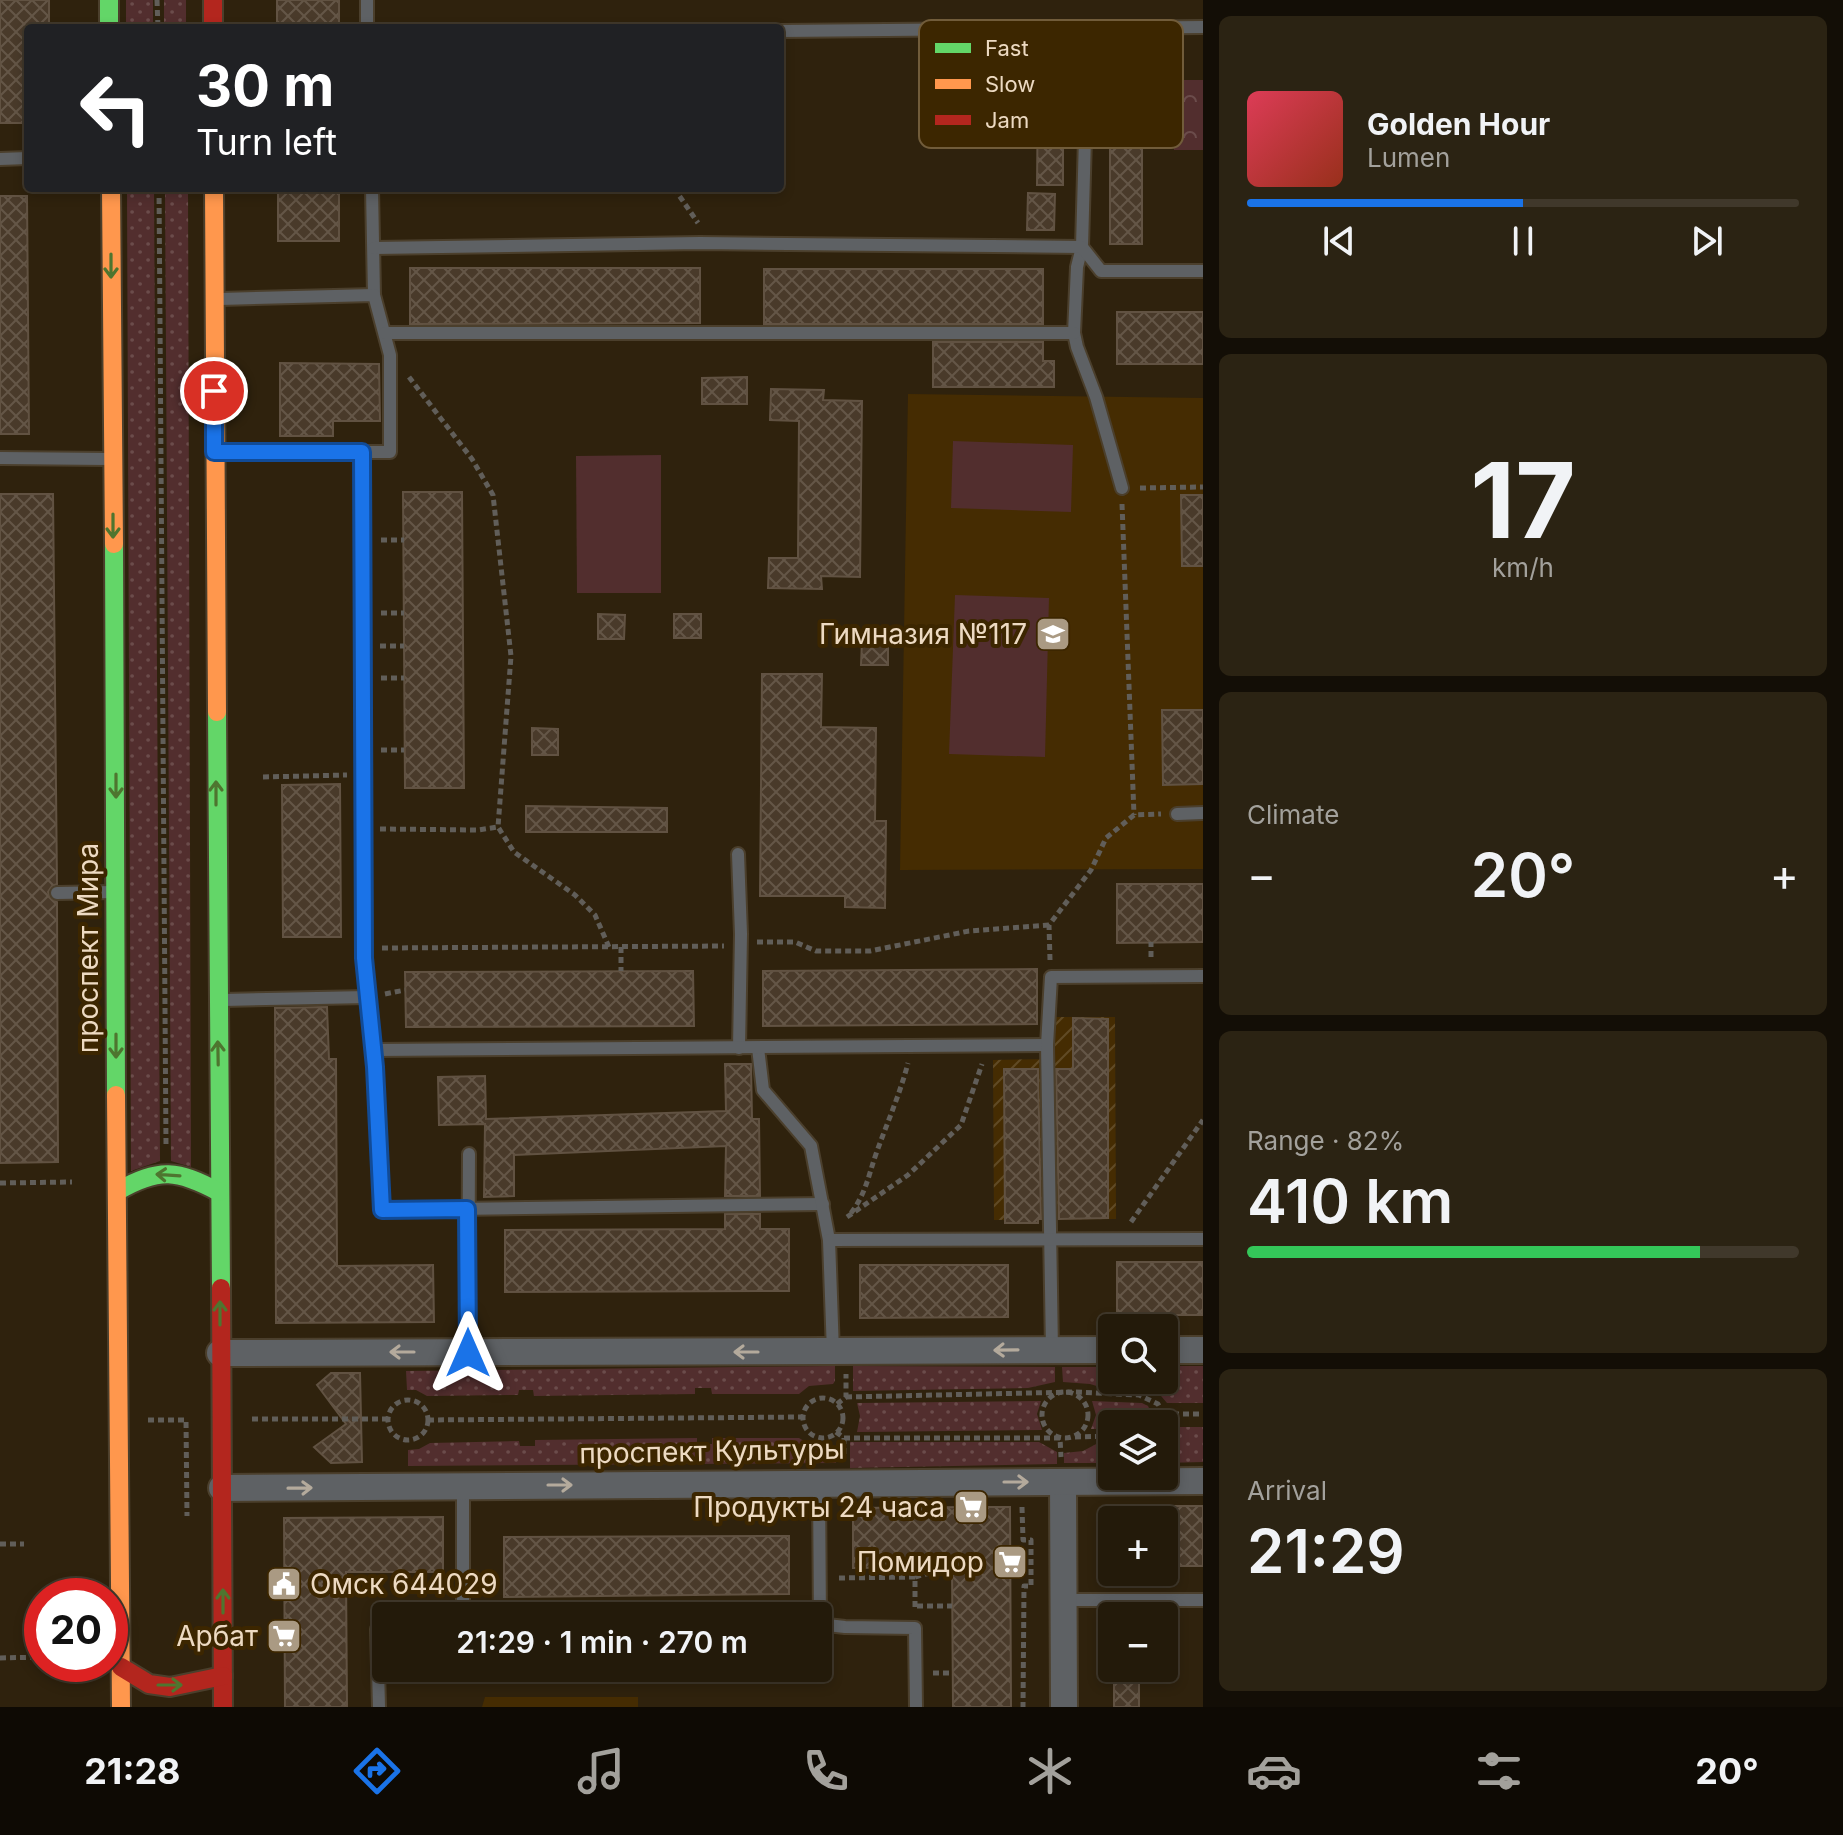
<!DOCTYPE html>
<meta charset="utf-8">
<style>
:root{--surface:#231a0a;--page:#2b2313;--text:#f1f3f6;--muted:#a3a19c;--line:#40382b;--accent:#1a73e8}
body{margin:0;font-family:Inter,sans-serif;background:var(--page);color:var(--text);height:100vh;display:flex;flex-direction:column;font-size:30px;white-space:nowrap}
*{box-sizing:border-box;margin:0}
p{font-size:26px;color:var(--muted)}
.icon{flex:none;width:44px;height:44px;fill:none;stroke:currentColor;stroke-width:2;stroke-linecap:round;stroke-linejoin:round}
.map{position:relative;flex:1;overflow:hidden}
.details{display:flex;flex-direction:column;gap:16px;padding:16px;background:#130e06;width:640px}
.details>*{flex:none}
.banner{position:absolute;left:24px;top:24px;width:760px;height:168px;border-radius:8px;box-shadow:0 4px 12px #0003,0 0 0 2px var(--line);background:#202124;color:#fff;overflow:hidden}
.controls{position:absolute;left:1098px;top:1314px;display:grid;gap:16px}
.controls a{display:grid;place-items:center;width:80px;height:80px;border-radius:8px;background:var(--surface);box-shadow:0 4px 12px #0003,0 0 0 2px var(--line);font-size:40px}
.speed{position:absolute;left:24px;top:1578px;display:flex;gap:16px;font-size:40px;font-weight:700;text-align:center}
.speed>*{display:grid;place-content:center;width:104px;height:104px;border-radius:50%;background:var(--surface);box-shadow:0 4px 12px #0003,0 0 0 2px var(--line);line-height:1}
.speed .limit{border:12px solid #d22;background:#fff;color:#111}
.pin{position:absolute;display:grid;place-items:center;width:68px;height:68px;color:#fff;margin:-34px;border:4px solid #fff;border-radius:50%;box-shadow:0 2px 8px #0007}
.me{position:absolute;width:88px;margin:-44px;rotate:0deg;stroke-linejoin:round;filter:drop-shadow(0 0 6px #0008)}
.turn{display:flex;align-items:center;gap:28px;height:168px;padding:0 40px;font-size:36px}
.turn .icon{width:104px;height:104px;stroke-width:2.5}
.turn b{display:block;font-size:56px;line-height:68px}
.big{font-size:60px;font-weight:600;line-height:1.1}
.details .widget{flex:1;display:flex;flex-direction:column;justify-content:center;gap:12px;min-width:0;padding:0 28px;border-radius:12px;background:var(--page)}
.details .dial{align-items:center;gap:0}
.dial b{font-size:104px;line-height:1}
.song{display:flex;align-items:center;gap:24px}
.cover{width:96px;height:96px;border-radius:12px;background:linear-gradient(135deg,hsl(350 70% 55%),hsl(10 70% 35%))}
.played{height:8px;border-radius:4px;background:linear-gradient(90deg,var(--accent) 50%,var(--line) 50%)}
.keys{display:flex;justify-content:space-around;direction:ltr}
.heat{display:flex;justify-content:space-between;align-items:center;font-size:44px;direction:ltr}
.charge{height:12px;border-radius:6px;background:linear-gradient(90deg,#34c759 82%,var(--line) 0)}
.trip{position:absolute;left:372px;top:1602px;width:460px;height:80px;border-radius:8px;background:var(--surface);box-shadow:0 4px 12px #0003,0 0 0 2px var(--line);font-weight:600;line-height:80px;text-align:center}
.tab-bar{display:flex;height:128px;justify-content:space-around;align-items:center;background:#0e0a04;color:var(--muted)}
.tab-bar .icon{width:56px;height:56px}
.tab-bar .active{color:var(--accent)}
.tab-bar b{font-size:36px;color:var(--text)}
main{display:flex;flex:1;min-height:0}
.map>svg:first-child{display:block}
.built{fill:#452c02}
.industrial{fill:url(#industrial-furrows)}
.grass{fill:url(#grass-dots)}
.park{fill:url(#park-crowns)}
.pitch{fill:#522e2e}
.building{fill:url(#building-cross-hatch);stroke:#615242;stroke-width:2}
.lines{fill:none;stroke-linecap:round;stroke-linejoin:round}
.lane-casing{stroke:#4b3f2c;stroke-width:16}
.street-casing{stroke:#4b3f2c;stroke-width:30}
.fast-casing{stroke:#4b3f2c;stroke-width:22}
.slow-casing{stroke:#4b3f2c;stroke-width:22}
.jam-casing{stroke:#4b3f2c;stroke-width:22}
.path{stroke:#615e59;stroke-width:5;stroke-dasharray:6 4;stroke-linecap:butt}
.lane{stroke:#5e6164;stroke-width:12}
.street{stroke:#5e6164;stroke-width:26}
.fast{stroke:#63d668;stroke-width:18}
.slow{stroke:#ff974d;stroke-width:18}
.jam{stroke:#b3261e;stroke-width:18}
.oneway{stroke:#4e752f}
.oneway2{stroke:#b4aa9c}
.route-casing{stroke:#114b97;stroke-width:20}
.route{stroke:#1a73e8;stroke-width:14}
.labels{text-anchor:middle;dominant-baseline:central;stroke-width:8;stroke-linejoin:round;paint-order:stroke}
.poi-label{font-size:28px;fill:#eddac2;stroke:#3c2600;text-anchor:end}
.street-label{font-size:28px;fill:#eddac2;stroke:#3c2600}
.key{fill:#3c2600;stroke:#715c3a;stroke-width:2}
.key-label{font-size:22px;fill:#eddac2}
</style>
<main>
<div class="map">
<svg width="1203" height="1707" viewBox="0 0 1203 1707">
<defs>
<pattern id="industrial-furrows" width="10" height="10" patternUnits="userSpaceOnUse" patternTransform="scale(2)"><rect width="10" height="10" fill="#452c02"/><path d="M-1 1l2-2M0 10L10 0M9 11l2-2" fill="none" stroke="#604a25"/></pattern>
<pattern id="grass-dots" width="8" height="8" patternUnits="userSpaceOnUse" patternTransform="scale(2)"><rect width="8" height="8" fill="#522e2e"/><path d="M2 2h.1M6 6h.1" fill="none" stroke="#6b4c4b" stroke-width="1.8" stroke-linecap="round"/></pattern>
<pattern id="park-crowns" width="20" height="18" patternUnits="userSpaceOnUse" patternTransform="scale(2)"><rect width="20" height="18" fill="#522e2e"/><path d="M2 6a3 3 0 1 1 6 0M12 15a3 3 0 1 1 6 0" fill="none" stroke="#6b4c4b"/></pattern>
<pattern id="building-cross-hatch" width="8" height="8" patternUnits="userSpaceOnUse" patternTransform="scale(2)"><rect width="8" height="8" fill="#493a2a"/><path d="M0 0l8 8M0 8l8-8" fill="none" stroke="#645647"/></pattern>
</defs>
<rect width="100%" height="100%" fill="#2f220d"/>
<g class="built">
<polygon points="908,394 1203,398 1203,869 900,870"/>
<polygon points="485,1697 638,1697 638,1707 482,1707"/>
</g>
<polygon class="industrial" points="1054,1017 1115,1017 1116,1219 994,1220 993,1060 1054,1059"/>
<g class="grass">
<rect x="126" y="0" width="27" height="28"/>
<rect x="164" y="0" width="22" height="28"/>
<polygon points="127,188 154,188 160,1161 131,1171"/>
<polygon points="165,188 188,188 191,1167 171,1161"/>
<polygon points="835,1366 835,1381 833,1384 809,1386 799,1394 712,1394 711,1388 695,1388 695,1394 534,1396 533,1390 519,1390 518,1395 427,1396 416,1390 407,1390 406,1371"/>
<polygon points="853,1366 1055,1367 1055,1382 1028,1388 853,1391"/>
<polygon points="1164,1366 1203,1366 1203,1403 1167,1403 1156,1390 1149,1389 1100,1387 1090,1384 1063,1382 1062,1367 1112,1367 1112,1380 1164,1380"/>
<polygon points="1041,1401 1037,1414 1042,1430 857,1432 860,1416 857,1403"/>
<polygon points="1092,1401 1142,1403 1148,1406 1153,1417 1149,1424 1112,1424 1112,1429 1091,1429 1096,1415"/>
<polygon points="1168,1427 1203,1427 1203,1462 1164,1463 1164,1435"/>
<polygon points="697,1438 697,1444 712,1444 712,1438 799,1438 809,1444 834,1445 836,1463 408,1466 408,1450 419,1449 430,1443 519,1441 520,1446 535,1446 535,1440"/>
<polygon points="850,1442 1039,1442 1057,1452 1057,1464 850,1468"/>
<polygon points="1100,1442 1112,1442 1112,1463 1064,1463 1064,1453 1083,1451"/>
</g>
<rect class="park" x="1174" y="80" width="29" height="70"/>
<g class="pitch">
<polygon points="953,441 1073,445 1071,512 951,508"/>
<polygon points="661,455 661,593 577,593 576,456"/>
<polygon points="955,595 1049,598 1045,757 949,754"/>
</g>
<g class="building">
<polygon points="0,0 49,0 49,28 28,28 28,123 0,123"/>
<rect x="277" y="0" width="62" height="28"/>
<rect x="1110" y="48" width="32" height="196"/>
<polygon points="1038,87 1063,87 1063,185 1037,185"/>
<rect x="278" y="188" width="61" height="53"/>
<polygon points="1028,193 1055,194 1054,230 1027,230"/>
<polygon points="0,196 27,196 29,434 0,434"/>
<polygon points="410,268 700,268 700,323 410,324"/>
<rect x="764" y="269" width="279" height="55"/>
<rect x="1117" y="312" width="86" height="52"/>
<polygon points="933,342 1043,342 1043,361 1054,361 1054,387 933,387"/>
<polygon points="280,363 379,364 380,421 333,421 333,436 280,436"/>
<polygon points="747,377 747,404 702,404 702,378"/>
<polygon points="771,389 824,390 823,400 862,401 860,577 821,576 822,589 768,588 769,558 798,558 799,421 770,420"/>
<polygon points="403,492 462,492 464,788 405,788"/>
<polygon points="0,494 53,494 57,884 52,886 48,892 50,898 57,902 58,1162 0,1163"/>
<polygon points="1181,495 1203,495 1203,566 1182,566"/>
<polygon points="598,614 625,615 624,639 598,639"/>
<rect x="674" y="614" width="27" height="24"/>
<polygon points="862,641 888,641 888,665 861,665"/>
<polygon points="762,674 822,674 821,727 876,728 875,821 886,821 885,908 845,907 845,896 760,896"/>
<polygon points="1162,710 1203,710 1203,784 1163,785"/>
<polygon points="532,728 558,729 558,755 532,755"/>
<polygon points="340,784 341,937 283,937 282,785"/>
<polygon points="526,806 667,808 667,832 526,832"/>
<polygon points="1117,884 1203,884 1203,942 1117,943"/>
<polygon points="1037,969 1037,1024 763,1026 763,971"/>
<polygon points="693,971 694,1026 406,1027 405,972"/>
<polygon points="327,1007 329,1059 336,1059 337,1266 433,1265 434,1322 276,1323 275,1008"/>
<polygon points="1073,1018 1108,1019 1108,1218 1059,1219 1056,1069 1073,1069"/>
<polygon points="725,1064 751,1064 752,1119 759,1119 760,1196 725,1196 726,1146 514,1155 514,1196 484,1197 485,1124 439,1125 438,1077 485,1076 486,1119 726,1111"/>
<polygon points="1004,1069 1038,1069 1041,1219 1038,1219 1038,1223 1005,1223"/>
<polygon points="725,1214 760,1214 760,1229 789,1229 789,1291 505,1292 505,1230 725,1229"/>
<rect x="1117" y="1262" width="86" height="53"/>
<polygon points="860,1265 1008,1265 1008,1317 860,1318"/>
<polygon points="331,1373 360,1373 362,1462 331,1463 314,1447 346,1424 317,1385"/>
<rect x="1164" y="1506" width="39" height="60"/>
<polygon points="971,1507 1010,1507 1011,1707 953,1707 952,1567 853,1568 853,1508"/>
<polygon points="443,1517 443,1572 346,1572 347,1707 285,1707 284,1518"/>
<polygon points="789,1536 789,1594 504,1597 504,1537"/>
<rect x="1114" y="1668" width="25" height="39"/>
</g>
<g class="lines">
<g class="lane-casing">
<g id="lane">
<polyline points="367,0 367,28"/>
<polyline points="1088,27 1082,247 1077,267 1074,333 1077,347 1096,397 1122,488"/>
<polyline points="780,31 1203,27"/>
<polyline points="0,159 28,158"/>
<polyline points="372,188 374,295"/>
<polyline points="374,248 700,243 1082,247 1101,271 1203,271"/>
<polyline points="220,299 374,295 390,355 390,452 362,452"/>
<polyline points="385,333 1074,333"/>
<polyline points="217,452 362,452 364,958 375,1067 382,1210 823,1204"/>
<polyline points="0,458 109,459"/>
<polyline points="1177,814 1203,813"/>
<polyline points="738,854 741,934 739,1048"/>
<polyline points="57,893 113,892"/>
<polyline points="223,1000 368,997"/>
<polyline points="758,1048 763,1090 811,1146 829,1240"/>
<polyline points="373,1050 1047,1045"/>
<polyline points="1052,1350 1047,1045 1051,977 1203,976"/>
<polyline points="833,1352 829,1240 1203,1239"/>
<polyline points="468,1353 469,1154"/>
<polyline points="819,1483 820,1624"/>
<polyline points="463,1486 463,1616"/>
<polyline points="1063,1600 1203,1600"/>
<polyline points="818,1624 845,1627 915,1628 916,1707"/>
<polyline points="379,1707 377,1629 386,1629"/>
</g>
</g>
<g class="street-casing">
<g id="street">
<polyline points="1164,1350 1203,1350"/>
<polyline points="220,1353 1112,1350"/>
<polyline points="1063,1482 1064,1707"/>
<polyline points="222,1488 1203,1481"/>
</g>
</g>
<g class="fast-casing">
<g id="fast">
<polyline points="109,0 109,28"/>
<polyline points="114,544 116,1095"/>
<polyline points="217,712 221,1288"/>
<path d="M118 1191C159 1167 178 1170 219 1192"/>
</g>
</g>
<g class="slow-casing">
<g id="slow">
<polyline points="111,188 114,544"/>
<polyline points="214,188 217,712"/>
<polyline points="116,1095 121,1707"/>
</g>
</g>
<g class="jam-casing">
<g id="jam">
<polyline points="213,0 213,28"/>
<polyline points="221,1288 223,1707"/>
<polyline points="121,1667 149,1684 170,1687 223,1676"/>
</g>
</g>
<g class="path">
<polyline points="157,0 158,28"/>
<polyline points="159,188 166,1145"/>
<polyline points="674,188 698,223"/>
<polyline points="409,377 472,459 493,495 511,656 498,827 514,852 575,895 595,915 609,947"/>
<polyline points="1140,488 1203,487"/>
<polyline points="1122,504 1134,815"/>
<polyline points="381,540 404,540"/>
<polyline points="381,613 404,613"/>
<polyline points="380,646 404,646"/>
<polyline points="381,678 404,678"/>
<polyline points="381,750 404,750"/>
<polyline points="263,777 347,775"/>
<polyline points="380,829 478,830 498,827"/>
<polyline points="757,942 795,942 816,951 870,951 969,931 1049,925"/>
<polyline points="621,947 621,971"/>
<polyline points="382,948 724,946"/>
<polyline points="1151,957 1151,942"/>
<polyline points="1050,960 1049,925 1091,870 1106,838 1134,815 1161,814"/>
<polyline points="385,994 405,990"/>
<polyline points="0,1183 72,1182"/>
<path d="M851 1213C866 1193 868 1177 876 1154 887 1123 900 1094 908 1063"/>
<polyline points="847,1217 908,1175 961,1125 982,1064"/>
<polyline points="1131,1222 1203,1120"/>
<circle cx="1065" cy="1415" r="23"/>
<polyline points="846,1397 1075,1392 1139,1395 1158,1404 1163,1414 1160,1424"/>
<circle cx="823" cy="1418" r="20"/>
<circle cx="408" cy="1420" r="20"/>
<polyline points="837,1404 846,1397 846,1374"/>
<polyline points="1163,1414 1203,1414"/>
<polyline points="252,1419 389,1419"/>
<polyline points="148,1420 186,1420 187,1516"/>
<polyline points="428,1420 803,1417"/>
<polyline points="836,1432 844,1438 1060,1438 1061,1457"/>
<polyline points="1075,1437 1112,1436"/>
<polyline points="844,1438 844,1457"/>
<polyline points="1022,1507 1023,1540 1031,1540 1031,1586 1024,1586 1023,1707"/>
<polyline points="0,1544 24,1544"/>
<polyline points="1010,1562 1031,1562"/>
<polyline points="1153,1572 1153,1583"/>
<polyline points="915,1577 952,1567"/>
<polyline points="839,1578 915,1577 915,1611"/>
<polyline points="917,1606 952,1606"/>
<polyline points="0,1658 42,1657"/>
<polyline points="933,1673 952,1673"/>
</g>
<use href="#lane" class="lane"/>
<use href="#street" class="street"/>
<use href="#fast" class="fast"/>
<use href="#slow" class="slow"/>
<use href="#jam" class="jam"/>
</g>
<defs><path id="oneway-shaft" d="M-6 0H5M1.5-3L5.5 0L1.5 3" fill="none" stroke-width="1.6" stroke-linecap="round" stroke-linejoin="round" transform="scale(2)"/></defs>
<g class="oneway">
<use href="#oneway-shaft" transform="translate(111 266) rotate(90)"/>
<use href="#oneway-shaft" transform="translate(113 526) rotate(90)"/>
<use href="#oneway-shaft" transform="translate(116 786) rotate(90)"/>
<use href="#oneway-shaft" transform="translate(216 793) rotate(-90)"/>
<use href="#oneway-shaft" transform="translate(116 1046) rotate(90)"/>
<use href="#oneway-shaft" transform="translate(218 1053) rotate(-91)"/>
<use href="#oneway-shaft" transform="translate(168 1175) rotate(-176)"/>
<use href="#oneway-shaft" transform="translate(220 1313) rotate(-90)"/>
<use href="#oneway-shaft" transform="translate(223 1601) rotate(-90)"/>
<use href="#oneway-shaft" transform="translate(170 1685)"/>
</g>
<g class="oneway2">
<use href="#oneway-shaft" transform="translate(1006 1350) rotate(179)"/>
<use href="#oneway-shaft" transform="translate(402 1352) rotate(-180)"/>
<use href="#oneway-shaft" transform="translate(746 1352) rotate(180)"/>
<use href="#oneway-shaft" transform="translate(1016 1482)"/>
<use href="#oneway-shaft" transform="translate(560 1485)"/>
<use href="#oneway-shaft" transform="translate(300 1488) rotate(-1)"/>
</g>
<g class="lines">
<g class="route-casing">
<polyline id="route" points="214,391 214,452 362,452 364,958 375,1067 382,1210 467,1209 468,1353"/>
</g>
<use href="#route" class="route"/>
</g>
<defs>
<g id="school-square" transform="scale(1.8)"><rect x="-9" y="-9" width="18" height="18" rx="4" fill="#aa9a83" stroke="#3c2600"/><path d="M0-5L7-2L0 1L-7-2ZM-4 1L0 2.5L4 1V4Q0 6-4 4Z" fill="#fff"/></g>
<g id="supermarket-square" transform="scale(1.8)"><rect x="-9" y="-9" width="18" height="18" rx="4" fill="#aa9a83" stroke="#3c2600"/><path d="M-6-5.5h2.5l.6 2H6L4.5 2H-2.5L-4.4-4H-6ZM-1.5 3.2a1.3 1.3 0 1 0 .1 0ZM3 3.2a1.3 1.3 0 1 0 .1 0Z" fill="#fff"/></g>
<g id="civic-square" transform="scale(1.8)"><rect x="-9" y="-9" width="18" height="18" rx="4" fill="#aa9a83" stroke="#3c2600"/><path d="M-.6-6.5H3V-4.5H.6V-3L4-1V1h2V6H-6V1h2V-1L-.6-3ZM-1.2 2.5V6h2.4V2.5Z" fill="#fff"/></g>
</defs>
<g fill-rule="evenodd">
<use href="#school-square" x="1053" y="634"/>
<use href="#supermarket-square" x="971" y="1507"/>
<use href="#supermarket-square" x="1010" y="1562"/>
<use href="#civic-square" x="284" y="1584"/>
<use href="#supermarket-square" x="284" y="1636"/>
</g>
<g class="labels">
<g class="poi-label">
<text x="1027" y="634">Гимназия №117</text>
<text x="945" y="1507">Продукты 24 часа</text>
<text x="984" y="1562">Помидор</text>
<text x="310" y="1584" text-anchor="start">Омск 644029</text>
<text x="258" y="1636">Арбат</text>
</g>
<g class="street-label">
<text transform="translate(88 948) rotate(-90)">проспект Мира</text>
<text transform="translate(712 1451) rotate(-1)">проспект Культуры</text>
</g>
</g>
<rect x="919" y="20" width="264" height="128" rx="12" class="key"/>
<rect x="935" y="43" width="36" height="10" fill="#63d668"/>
<rect x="935" y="79" width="36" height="10" fill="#ff974d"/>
<rect x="935" y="115" width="36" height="10" fill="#b3261e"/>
<g class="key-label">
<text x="985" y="56">Fast</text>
<text x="985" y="92">Slow</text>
<text x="985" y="128">Jam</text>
</g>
</svg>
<div class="controls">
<a><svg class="icon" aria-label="search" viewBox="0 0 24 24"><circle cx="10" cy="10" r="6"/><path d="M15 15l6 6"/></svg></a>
<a><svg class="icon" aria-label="layers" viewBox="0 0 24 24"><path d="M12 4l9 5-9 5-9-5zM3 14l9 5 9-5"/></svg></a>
<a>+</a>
<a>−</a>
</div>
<div class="speed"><div class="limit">20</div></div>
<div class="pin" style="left:214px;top:391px;background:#d93025"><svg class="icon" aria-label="arrive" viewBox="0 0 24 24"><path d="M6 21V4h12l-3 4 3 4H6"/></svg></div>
<svg class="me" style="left:468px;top:1353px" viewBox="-20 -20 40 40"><path d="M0-17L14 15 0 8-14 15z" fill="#1a73e8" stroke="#fff" stroke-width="4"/></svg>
<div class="trip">21:29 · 1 min · 270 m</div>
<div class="banner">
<div class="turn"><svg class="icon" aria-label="left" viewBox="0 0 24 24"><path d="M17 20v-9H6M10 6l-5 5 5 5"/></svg><div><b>30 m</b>Turn left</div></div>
</div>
</div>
<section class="details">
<div class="widget">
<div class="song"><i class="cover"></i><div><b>Golden Hour</b><p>Lumen</p></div></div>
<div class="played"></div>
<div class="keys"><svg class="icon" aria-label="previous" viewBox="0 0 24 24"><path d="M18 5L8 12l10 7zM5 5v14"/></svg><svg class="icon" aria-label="pause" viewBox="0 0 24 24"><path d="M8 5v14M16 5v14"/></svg><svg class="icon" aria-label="next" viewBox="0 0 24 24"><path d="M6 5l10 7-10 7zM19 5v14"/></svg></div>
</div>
<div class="widget dial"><b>17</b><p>km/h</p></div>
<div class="widget"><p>Climate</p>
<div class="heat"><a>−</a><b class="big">20°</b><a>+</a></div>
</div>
<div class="widget"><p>Range · 82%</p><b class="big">410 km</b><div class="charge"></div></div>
<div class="widget"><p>Arrival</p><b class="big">21:29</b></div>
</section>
</main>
<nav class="tab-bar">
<b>21:28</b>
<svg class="icon active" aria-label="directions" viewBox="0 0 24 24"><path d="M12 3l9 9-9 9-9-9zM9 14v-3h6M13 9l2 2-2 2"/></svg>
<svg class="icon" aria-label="music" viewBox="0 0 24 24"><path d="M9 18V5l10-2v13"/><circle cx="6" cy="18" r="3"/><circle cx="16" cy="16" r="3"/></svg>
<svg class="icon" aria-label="phone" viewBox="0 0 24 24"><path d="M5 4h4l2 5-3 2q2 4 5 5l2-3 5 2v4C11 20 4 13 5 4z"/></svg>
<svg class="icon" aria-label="climate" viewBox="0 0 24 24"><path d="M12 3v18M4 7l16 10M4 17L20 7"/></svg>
<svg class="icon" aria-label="car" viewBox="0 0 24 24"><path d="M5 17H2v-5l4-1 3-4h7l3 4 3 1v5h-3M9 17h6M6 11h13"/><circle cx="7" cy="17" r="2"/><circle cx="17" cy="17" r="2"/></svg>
<svg class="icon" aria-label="filters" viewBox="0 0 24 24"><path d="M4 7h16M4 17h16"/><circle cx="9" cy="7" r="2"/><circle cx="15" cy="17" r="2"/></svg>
<b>20°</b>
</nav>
